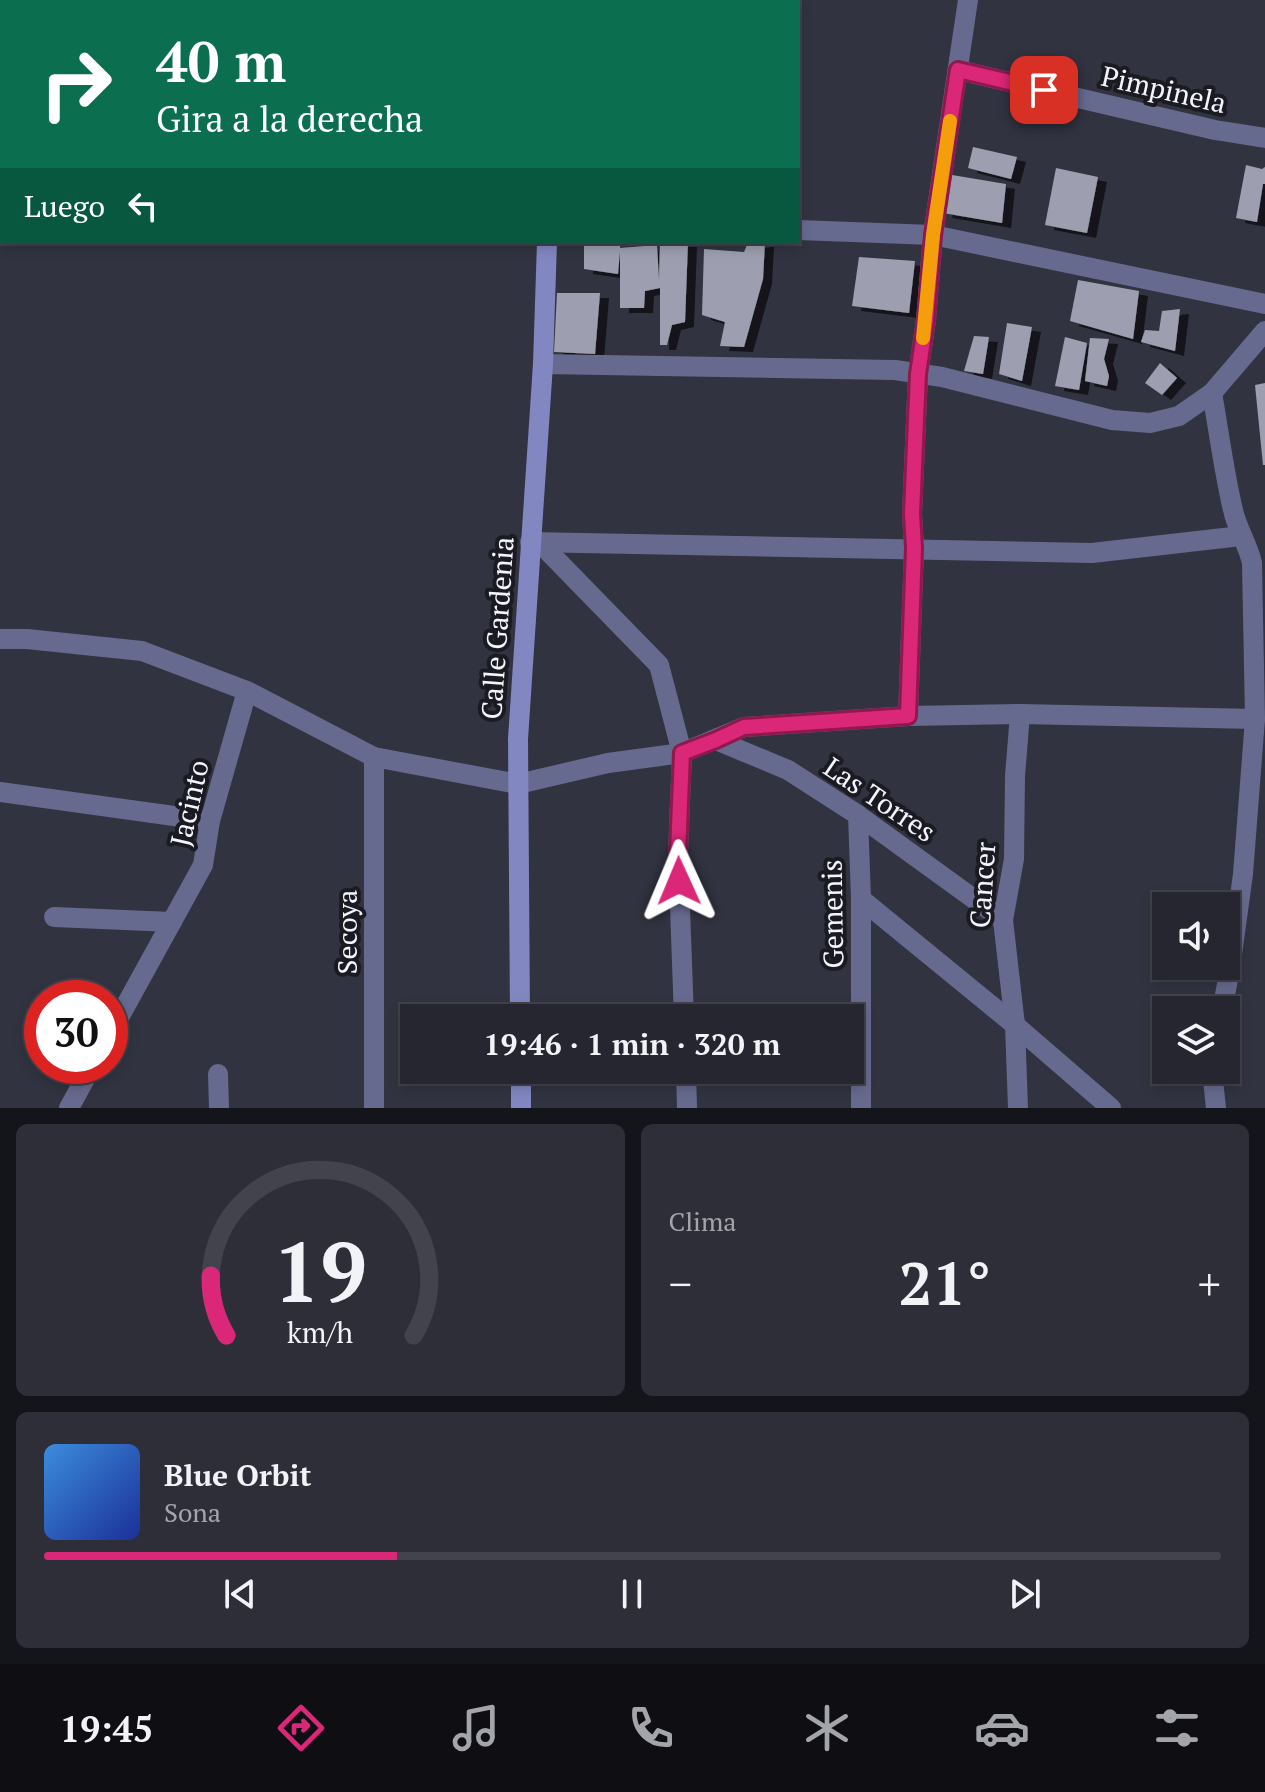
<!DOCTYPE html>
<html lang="es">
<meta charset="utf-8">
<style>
:root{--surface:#252630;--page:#2d2e38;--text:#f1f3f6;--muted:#a3a5ab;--line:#42434c;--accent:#db2777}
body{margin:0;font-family:"PT Serif",serif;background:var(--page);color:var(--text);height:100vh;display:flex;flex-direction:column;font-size:30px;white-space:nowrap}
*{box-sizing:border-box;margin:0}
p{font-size:26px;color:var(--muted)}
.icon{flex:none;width:44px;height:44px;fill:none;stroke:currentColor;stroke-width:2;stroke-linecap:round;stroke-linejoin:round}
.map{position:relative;height:1108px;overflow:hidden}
.details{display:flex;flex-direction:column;gap:16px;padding:16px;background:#14151a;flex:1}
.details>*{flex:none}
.guide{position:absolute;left:0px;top:0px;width:800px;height:244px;box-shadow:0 4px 12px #0003,0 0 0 2px var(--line);background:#0b6e4f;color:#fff;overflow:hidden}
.controls{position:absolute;left:1152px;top:892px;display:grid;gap:16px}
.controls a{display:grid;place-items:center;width:88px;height:88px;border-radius:0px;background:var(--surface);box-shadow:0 4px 12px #0003,0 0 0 2px var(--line);font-size:40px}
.speed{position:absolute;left:24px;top:980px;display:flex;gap:16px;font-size:40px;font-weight:700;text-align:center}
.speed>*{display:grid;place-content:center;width:104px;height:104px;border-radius:50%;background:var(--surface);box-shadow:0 4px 12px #0003,0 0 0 2px var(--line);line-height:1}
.speed .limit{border:12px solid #d22;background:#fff;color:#111}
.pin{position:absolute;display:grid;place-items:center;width:68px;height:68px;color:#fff;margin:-34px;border-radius:16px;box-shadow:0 4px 12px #0006}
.me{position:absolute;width:88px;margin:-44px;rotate:359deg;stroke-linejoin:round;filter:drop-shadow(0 0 6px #0008)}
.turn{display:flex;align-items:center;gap:28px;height:168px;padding:0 24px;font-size:36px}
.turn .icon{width:104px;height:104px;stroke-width:2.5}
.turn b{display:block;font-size:56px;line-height:68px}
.then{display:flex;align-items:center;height:76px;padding:0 24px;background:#0003;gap:16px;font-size:30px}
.big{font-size:60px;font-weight:800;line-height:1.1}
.details .card{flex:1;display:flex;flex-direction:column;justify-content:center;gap:12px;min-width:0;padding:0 28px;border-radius:12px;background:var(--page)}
.details .dial{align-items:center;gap:0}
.dial svg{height:208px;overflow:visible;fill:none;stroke:var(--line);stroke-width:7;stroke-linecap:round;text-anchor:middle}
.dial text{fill:var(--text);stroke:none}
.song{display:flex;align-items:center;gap:24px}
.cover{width:96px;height:96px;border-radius:12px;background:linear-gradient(135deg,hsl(210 70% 55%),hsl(230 70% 35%))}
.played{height:8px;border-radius:4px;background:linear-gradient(90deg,var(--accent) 30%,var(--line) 30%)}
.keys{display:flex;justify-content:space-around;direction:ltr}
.heat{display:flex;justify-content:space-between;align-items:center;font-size:44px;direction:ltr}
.details .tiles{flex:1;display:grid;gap:16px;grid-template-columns:1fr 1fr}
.card:last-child{grid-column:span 2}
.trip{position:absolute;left:400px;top:1004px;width:464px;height:80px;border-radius:0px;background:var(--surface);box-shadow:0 4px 12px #0003,0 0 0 2px var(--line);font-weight:800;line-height:80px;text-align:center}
.tabs{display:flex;height:128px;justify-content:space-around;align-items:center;background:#0f0f13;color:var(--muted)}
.tabs .icon{width:56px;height:56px}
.tabs .active{color:var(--accent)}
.tabs b{font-size:36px;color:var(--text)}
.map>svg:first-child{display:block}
.building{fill:#9d9fb0;filter:url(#shadow)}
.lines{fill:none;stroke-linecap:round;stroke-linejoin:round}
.street{stroke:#666a8e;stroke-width:20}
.secondary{stroke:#8287c1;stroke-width:20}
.route-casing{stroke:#8e194d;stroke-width:20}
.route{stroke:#db2777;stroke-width:14}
.slow{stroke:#f59e0b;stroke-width:14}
.labels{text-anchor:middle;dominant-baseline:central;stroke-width:8;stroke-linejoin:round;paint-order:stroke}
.street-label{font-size:28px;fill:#f3f4fd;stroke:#1a1b21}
</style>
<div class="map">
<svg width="1265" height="1108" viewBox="0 0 1265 1108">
<defs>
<filter id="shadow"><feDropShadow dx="9" dy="5" stdDeviation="0" flood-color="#0009"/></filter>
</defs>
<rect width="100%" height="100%" fill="#313340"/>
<g class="building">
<polygon points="973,147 1017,157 1011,179 968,168"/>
<polygon points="1246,165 1262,169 1265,167 1265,184 1263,184 1257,222 1236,218"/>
<polygon points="1056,168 1098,177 1087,233 1045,225"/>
<polygon points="952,175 1006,184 1002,223 943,213"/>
<polygon points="584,242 621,242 620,248 657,245 659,280 660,242 688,242 685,322 672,325 667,345 660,345 660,288 645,291 644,308 620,308 620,251 618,274 584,269"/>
<polygon points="762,242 765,242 763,279 744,347 720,346 725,322 702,315 704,249 744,252 747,245"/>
<polygon points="859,257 915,261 909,313 852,306"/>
<polygon points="1078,280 1139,291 1133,339 1070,321"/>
<polygon points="557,293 600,293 595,354 554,352"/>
<polygon points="1180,309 1175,351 1141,342 1145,330 1159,331 1162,311"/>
<polygon points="1007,323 1032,327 1022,381 999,374"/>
<polygon points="974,336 989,337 983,374 964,371"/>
<polygon points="1065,337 1087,343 1079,390 1055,386"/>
<polygon points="1090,338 1109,339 1104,359 1109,376 1107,386 1085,381"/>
<polygon points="1160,363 1177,378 1162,395 1145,383"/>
<polygon points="1265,383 1265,465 1263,465 1255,385"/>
</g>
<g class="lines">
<g class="street">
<polyline points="721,2 721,0"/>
<polyline points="958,70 1215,130 1265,138"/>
<polyline points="798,230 933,235 1265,304"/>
<polyline points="543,364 895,370 942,377 1112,420 1150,423 1179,416 1212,393 1265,331"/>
<path d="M1212 393C1219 432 1224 472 1233 510 1237 529 1248 544 1252 563L1255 719 1243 874 1230 969 1222 1010"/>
<polyline points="530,542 1092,553 1241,536"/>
<polyline points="539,542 659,665 682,753 678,853 684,1018"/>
<polyline points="0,639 27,639 142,651 247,691 374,757 518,784 608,763 682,753 744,727 908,716 1020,714 1255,719"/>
<polyline points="908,716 914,548 912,514 918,374 926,320 933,235 968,0"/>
<polyline points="716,740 788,770 858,815 1003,920"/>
<polyline points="0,792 210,821"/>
<polyline points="858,815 861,899 861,1108"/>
<polyline points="861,899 1015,1025 1111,1108"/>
<polyline points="54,917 172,922"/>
<polyline points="110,1034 203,865 210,821 247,691"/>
<polyline points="686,1070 687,1108"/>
<polyline points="1212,1070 1216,1108"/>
<polyline points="218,1074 219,1108"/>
<polyline points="69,1108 92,1066"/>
<polyline points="374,1108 374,757"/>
<polyline points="1018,1108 1015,1025 1003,920 1014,859 1015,776 1020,714"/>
</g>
<g class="secondary">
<polyline points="561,2 561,0"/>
<polyline points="520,1018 518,739 543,364 547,242"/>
<polyline points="521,1070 521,1108"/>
</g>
</g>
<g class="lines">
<g class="route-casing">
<polyline id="route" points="679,881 678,853 682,753 716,740 744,727 908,716 914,548 912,514 918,374 926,320 933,235 958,70 1044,90"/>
</g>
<use href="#route" class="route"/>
<polyline class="slow" points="923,338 933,235 950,121"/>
</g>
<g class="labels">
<g class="street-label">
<text transform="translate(1164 89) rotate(13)">Pimpinela</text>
<text transform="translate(497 628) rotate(-86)">Calle Gardenia</text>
<text transform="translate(880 799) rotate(34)">Las Torres</text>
<text transform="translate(189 803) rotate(-77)">Jacinto</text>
<text transform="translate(982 885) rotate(-86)">Cancer</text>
<text transform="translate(832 914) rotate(-91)">Gemenis</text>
<text transform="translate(346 932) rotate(-90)">Secoya</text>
</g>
</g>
</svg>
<div class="controls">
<a><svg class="icon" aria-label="sound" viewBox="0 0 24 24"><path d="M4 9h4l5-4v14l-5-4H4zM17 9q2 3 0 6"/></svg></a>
<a><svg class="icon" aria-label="layers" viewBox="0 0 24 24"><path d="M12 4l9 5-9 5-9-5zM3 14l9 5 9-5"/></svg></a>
</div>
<div class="speed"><div class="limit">30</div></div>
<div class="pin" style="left:1044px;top:90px;background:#d93025"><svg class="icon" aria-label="arrive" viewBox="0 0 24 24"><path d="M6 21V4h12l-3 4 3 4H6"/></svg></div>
<svg class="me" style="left:679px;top:881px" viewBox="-20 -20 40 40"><path d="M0-17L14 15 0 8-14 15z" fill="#db2777" stroke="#fff" stroke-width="4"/></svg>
<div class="trip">19:46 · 1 min · 320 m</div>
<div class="guide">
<div class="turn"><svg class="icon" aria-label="right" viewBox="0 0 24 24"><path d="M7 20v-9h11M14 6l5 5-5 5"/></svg><div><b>40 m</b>Gira a la derecha</div></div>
<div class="then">Luego<svg class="icon" aria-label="left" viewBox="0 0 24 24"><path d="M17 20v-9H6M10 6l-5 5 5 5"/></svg></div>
</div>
</div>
<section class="details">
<div class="tiles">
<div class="card dial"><svg viewBox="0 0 100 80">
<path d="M14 69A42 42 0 1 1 86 69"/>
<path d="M14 69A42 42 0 0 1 8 46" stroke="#db2777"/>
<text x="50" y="56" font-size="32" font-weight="700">19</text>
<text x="50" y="72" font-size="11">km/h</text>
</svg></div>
<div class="card"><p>Clima</p>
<div class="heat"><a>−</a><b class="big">21°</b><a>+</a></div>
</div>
<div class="card">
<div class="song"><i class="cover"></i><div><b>Blue Orbit</b><p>Sona</p></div></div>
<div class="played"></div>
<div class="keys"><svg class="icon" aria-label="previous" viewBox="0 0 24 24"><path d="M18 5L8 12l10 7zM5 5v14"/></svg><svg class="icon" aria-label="pause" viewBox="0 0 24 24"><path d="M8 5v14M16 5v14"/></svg><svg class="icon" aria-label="next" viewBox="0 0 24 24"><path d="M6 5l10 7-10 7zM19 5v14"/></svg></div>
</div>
</div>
</section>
<nav class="tabs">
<b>19:45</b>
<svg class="icon active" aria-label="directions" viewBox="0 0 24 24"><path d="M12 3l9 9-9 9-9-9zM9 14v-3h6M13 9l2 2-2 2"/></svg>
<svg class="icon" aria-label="music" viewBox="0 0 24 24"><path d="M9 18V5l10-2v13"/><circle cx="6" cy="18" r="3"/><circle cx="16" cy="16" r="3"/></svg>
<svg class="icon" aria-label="phone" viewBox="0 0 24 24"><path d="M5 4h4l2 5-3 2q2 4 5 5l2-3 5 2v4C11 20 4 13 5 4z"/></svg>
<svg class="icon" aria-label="climate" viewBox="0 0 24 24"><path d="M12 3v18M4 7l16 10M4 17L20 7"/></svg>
<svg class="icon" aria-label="car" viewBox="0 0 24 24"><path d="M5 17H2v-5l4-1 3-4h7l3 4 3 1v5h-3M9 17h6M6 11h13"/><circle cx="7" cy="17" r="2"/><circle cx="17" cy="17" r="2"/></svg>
<svg class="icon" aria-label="filters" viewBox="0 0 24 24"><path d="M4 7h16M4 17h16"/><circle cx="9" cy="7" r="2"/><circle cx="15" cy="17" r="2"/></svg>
</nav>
